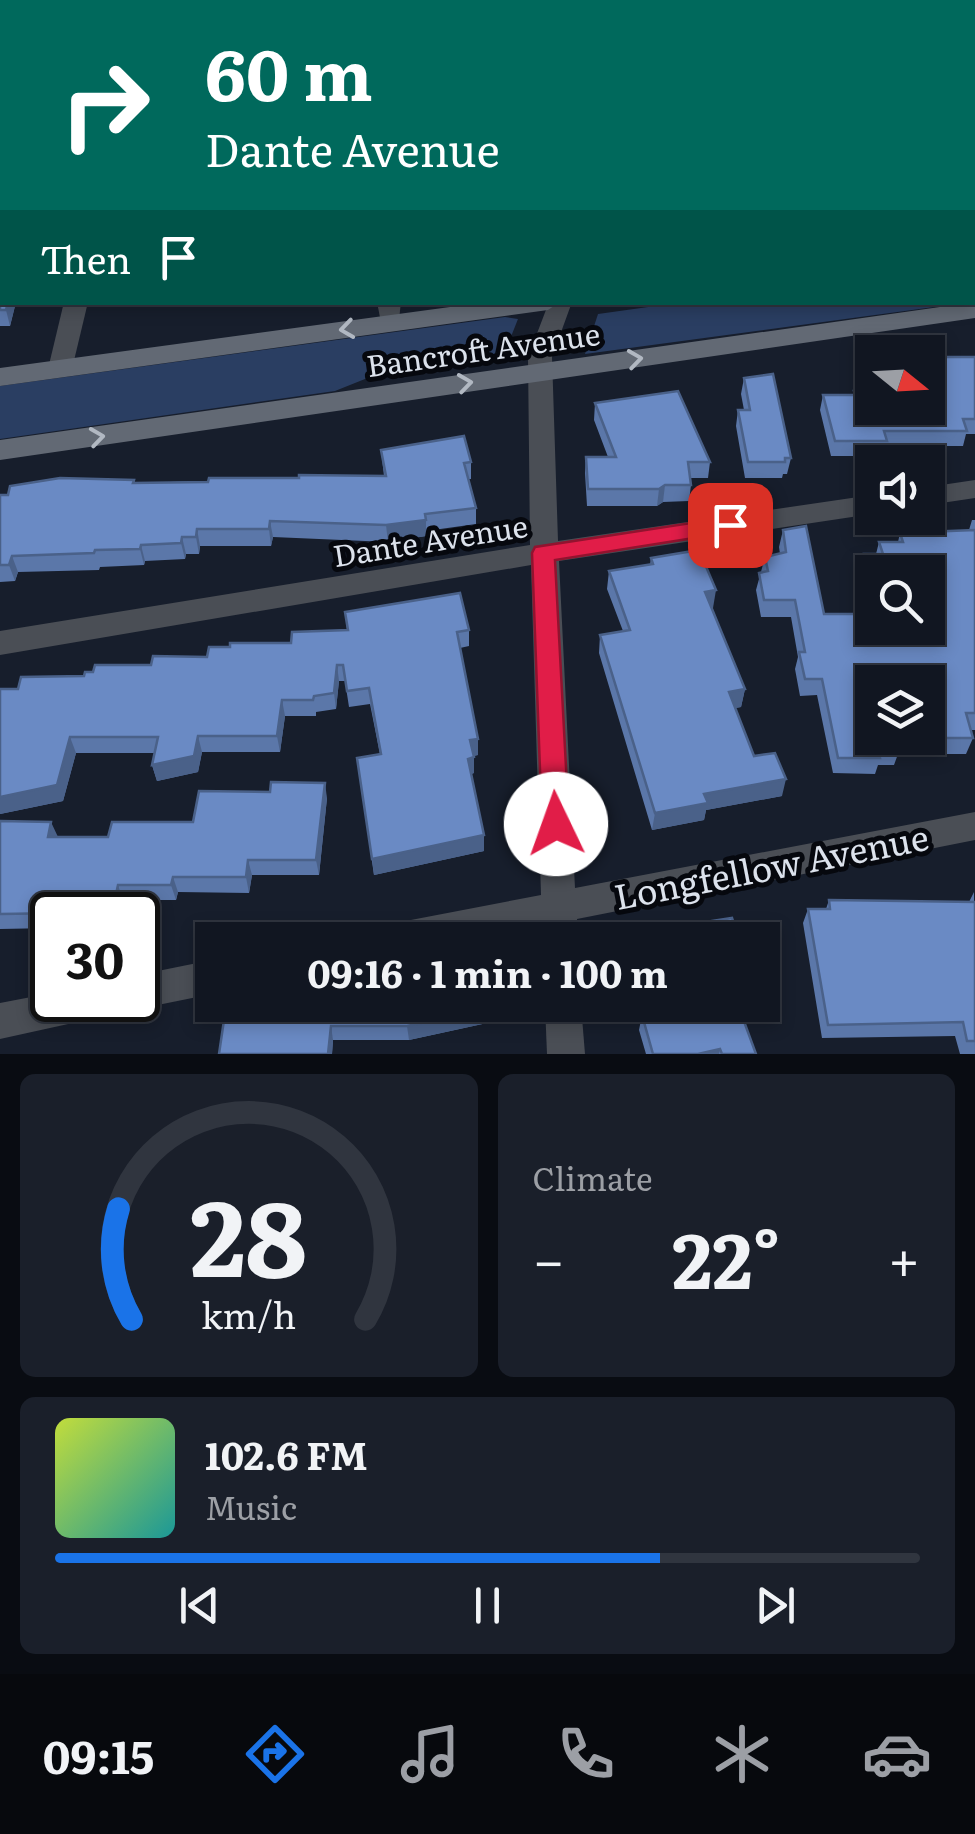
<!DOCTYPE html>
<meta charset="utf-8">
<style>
:root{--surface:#111621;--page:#1a1f2a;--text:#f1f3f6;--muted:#9c9fa5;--line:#30353f;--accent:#1a73e8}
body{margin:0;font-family:Literata,serif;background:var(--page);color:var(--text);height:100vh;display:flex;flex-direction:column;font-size:38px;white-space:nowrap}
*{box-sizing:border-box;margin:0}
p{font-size:32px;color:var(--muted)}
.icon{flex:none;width:55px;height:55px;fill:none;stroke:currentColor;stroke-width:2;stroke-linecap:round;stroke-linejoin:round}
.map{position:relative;height:1054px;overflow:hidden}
.side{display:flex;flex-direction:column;gap:20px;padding:20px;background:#090c12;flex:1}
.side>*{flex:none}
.banner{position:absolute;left:0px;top:0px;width:975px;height:305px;box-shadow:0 5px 15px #0003,0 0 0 2px var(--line);background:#00695c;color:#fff;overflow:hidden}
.needle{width:65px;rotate:108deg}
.fabs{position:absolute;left:855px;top:335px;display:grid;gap:20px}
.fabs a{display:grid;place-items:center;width:90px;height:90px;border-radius:0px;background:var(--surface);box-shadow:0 5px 15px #0003,0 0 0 2px var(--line);font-size:50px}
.speed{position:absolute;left:30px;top:892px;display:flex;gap:20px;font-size:50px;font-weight:700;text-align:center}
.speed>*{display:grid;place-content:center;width:130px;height:130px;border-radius:50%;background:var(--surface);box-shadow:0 5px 15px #0003,0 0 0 2px var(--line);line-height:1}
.speed .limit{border:5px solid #111;border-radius:15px;background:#fff;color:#111}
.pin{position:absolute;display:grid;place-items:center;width:85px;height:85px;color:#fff;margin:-42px;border-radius:20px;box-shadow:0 5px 15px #0006}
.me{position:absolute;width:110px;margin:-55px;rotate:357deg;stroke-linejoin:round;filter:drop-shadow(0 0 8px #0008)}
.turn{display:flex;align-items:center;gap:35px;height:210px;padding:0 40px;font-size:45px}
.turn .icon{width:130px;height:130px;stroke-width:2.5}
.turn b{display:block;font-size:70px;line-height:85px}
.then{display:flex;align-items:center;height:95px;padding:0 40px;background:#0003;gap:20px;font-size:38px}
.big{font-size:75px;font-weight:700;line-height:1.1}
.side .widget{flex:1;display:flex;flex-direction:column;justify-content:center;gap:15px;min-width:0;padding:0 35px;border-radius:15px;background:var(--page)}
.side .dial{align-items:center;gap:0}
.dial svg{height:260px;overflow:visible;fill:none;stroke:var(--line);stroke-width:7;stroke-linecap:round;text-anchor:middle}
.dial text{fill:var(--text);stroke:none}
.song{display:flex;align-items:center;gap:30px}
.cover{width:120px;height:120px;border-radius:15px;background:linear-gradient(135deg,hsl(70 70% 55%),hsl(180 70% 35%))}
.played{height:10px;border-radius:5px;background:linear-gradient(90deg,var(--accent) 70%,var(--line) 70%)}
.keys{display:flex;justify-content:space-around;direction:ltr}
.heat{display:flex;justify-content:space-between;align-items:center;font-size:55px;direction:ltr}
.side .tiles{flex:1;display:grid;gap:20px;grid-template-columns:1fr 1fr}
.widget:last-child{grid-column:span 2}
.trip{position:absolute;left:195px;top:922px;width:585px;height:100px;border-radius:0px;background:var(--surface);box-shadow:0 5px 15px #0003,0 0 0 2px var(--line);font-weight:700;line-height:100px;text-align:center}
.tabs{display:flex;height:160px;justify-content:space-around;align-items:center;background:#07090d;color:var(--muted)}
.tabs .icon{width:70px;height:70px}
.tabs .current{color:var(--accent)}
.tabs b{font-size:45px;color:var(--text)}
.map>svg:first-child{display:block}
.green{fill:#2a3e62}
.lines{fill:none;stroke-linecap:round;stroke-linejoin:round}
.minor{fill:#4a4e55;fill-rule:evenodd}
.secondary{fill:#626974;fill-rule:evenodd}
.wall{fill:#5b77a9;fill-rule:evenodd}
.shaded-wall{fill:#4a6189}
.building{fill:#6a8ac4;stroke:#4a6189;stroke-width:2.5;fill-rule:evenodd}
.oneway{stroke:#b1b8c2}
.route{fill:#e11d48;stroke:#92132f;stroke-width:2.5}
.labels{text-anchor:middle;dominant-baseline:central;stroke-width:10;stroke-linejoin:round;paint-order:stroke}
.street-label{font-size:30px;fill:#dce2ec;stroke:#06080e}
.near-street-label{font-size:35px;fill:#dce2ec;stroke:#06080e}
</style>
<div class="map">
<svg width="975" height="1054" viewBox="0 0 975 1054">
<rect width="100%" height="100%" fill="#171e2c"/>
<g class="green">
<polygon points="684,302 964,302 964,303 585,354 598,314"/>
<polygon points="505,317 518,319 503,357 375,375 335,391 0,439 0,386"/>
</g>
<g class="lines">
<g class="minor">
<polygon points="359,0 377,0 377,2 360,2"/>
<polygon points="627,0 645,0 646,2 629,2"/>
<polygon points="948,0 966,0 968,2 950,2"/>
<rect x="972" y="21" width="3" height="14"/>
<polygon points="64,302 88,302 72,369 60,377 48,369"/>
<polygon points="377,302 401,302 398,328 382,328"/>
<polygon points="549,302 572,302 552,357 558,541 872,495 872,514 559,561 575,888 975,812 975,840 577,919 578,940 542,940 542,926 472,940 372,940 378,929 390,924 541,895 531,565 0,655 0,631 530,545 528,357"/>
<polygon points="975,480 975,498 928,505 928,487"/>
<polygon points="212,960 212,994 138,1009 125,1004 123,1000 138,1000 138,975"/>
<polygon points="52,993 52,1000 118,1000 113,1012 100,1017 0,1039 0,1003"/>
<polygon points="545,1005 581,1005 585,1054 547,1054"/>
</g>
<g class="secondary">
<rect x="972" y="237" width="3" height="14"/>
<polygon points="487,302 560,302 548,310 0,386 0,368"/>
<polygon points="975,302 975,318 0,460 0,440"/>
</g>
</g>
<g class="wall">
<polygon points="0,0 64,0 63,2 2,2 2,302 16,302 10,326 0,326"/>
<polygon points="972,73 975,102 975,202 972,202"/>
<polygon points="975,357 975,434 966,434 963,446 886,446 883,456 831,456 820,410 823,395 853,395 854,391 856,391 853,379 857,364"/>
<polygon points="744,378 791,458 787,474 783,474 782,478 745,478 736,426 738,410 744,410 741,394"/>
<polygon points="595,403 710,462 708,478 690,478 691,485 689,501 663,502 657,506 587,506 585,473 586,457 608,457 594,420"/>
<polygon points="381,450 471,462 471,479 469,479 476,508 476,524 426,531 426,536 388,542 273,537 271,546 200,546 199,554 186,554 185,559 145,561 144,565 100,567 99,570 18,572 15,581 0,582 0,495 134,480 135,483 384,476"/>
<path d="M972 520H975V730H971L973 738 966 754H898L894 765H878L875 774 833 773 817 695 800 696 795 669 798 657 791 617H761L756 590 765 557 780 554 779 547 783 530 824 614H870L859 571 864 554H876L879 542H898L900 533 969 530ZM872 572 928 628H872Z"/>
<polygon points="651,558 713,608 711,609 745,689 741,707 735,708 754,756 782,796 706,810 704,820 652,830 599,653 600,635 623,631 607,589 609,571 650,565"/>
<polygon points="345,612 469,630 469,646 460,648 478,739 478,755 474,756 474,773 471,774 484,835 484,851 374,875 359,774 380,754 370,704 349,707 345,681 339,681 336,709 316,712 316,716 285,716 280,752 202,752 198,772 157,781 152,765 155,753 76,753 63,801 0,814 0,689 18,689 84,676 93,672 207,657 230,647 291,643 347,630"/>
<polygon points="327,798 319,875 252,875 249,893 178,892 176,900 123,900 121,914 52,915 52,928 0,929 0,821 58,837 108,837"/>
<polygon points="974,892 975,1054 960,1054 955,1036 822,1038 803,923 808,909 826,909 829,900 969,902"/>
<polygon points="311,1005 514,1005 514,1017 409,1040 333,1040 332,1054 219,1054 310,1021"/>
<polygon points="649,1005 738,1005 756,1054 646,1054 639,1030 642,1015 651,1013"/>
</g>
<g class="shaded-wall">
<polygon points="972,86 975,86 975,102 972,111"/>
<polygon points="8,302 16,302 10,326 6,310"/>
<polygon points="665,485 663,502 657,506 659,489"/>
<polygon points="426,520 426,536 388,542 386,525"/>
<polygon points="270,521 273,537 271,546 269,529"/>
<polygon points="197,529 200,546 199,554 196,537"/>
<polygon points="182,537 186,554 185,559 181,543"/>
<polygon points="141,545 145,561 144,565 140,549"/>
<polygon points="12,556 18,572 15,581 9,565"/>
<polygon points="716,590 713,608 702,610 705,592"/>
<polygon points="337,665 339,681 336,709 334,693"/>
<polygon points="745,689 741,707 725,710 729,692"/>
<polygon points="282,700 285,716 280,752 277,736"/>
<polygon points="198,736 202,752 198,772 157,781 152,765"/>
<polygon points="70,737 76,753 63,801 0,814 0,797"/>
<polygon points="478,739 478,755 470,756 470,740"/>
<polygon points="474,757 474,773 468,775 468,759"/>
<polygon points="786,779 782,796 706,810 704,820 652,830 655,813 704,794"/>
<polygon points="325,783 327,798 319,875 316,860"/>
<polygon points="51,822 58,837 48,837"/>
<polygon points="484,835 484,851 374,875 372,859"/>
<polygon points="248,860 252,875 249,893 246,877"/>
<polygon points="173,877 178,892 176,900 171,885"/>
<polygon points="118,885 123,900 121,914 115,899"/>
<polygon points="69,899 75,914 75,915 66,915 65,913"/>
<polygon points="506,1005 514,1005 514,1017 409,1040 407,1026"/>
<polygon points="331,1026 333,1040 332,1054 328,1054"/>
<polygon points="720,1049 719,1054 698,1054"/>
</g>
<g class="building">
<polygon points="0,0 54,0 53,2 2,2 2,302 8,302 6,310 0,310 0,56 2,41 0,40"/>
<polygon points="136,0 326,0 325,2 134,2"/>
<rect x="406" y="0" width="180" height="2"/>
<polygon points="687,0 933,0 934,1 917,2 689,2"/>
<polygon points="972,105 975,108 975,186 972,186"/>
<polygon points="928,357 975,357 975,419 963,419 967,431 884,431 887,441 835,441 823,395 855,395 854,391 863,391 857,364 872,362 872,408 928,408"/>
<polygon points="773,374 791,458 785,458 785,462 748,462 738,410 750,410 744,378"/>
<polygon points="678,391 710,462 688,462 691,485 665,485 659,489 588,489 586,457 616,457 595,403"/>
<polygon points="464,436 471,462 464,463 476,508 425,514 426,520 386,525 270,521 269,529 197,529 196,537 182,537 181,543 141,545 140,549 95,550 94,553 12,556 9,565 0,565 0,495 8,495 10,486 60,478 134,480 133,483 208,482 209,478 299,478 299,475 386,476 381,450"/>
<path d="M806 526 824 614H872V628H928V572H872V589L864 554H883L879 542H903L900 533 975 530V713H966L973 738H897L899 749 878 750 880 758H838L822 679H805L799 652H805L795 600H764L759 573 768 571 765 557 786 552 783 530ZM872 682H928V738H872Z"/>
<polygon points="699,550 716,590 705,592 745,689 729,692 754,756 775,753 786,779 704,794 708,803 655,813 600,635 630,630 609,571 653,564 651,558"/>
<polygon points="460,593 469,630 457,632 478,739 470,740 474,757 468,759 484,835 372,859 357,758 381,754 369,688 347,691 343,665 337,665 334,693 314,696 313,700 282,700 277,736 198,736 194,756 152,765 158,737 70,737 57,785 0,797 0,689 18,689 21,677 84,676 85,672 93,672 95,665 151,665 153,656 207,657 209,647 230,647 230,643 291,643 292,632 348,630 345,612"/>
<polygon points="271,782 325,783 316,860 248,860 246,877 173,877 171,885 118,885 115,899 69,899 65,913 0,914 0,821 51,822 48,837 108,837 112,822 193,822 199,791 270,792"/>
<polygon points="829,900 975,902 975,1041 967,1041 963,1022 828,1025 808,909 830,909"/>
<polygon points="732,918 739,940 637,940 636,938 662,933 660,929"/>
<polygon points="311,1005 506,1005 407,1026 331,1026 328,1054 219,1054 224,1020 310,1021"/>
<polygon points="656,1005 738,1005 756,1054 722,1054 720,1049 698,1054 653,1054 642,1015 658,1011"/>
</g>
<defs><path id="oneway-chevron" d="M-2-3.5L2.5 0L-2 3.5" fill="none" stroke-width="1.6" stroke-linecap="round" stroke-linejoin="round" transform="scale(2.5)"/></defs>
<g class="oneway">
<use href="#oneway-chevron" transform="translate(347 329) rotate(172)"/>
<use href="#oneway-chevron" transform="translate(635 359) rotate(-8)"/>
<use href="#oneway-chevron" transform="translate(465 383) rotate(-8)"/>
<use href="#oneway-chevron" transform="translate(97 437) rotate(-8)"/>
</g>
<polygon class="route" points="730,517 738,519 742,525 738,531 555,560 569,824 565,832 556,835 546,832 542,824 532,553 535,547"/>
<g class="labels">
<g class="street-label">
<text transform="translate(483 348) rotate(-8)">Bancroft Avenue</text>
<text transform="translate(430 539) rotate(-9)">Dante Avenue</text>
</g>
<g class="near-street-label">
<text transform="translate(771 865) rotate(-11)">Longfellow Avenue</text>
</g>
</g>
</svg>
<div class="fabs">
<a><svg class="needle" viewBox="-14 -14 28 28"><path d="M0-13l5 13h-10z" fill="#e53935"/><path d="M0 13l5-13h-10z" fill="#9c9fa5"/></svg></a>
<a><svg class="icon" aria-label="sound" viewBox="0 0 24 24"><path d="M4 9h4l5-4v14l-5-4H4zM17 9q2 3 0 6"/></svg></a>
<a><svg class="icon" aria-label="search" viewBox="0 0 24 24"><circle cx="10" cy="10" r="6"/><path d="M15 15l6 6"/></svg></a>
<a><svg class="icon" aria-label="layers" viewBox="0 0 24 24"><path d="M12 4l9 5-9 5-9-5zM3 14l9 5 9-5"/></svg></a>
</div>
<div class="speed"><div class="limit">30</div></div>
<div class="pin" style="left:730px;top:525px;background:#d93025"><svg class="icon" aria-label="arrive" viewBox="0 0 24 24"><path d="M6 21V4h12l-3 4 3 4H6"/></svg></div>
<svg class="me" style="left:556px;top:824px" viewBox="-20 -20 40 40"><circle r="19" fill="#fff"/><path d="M0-13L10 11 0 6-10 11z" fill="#e11d48"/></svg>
<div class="trip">09:16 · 1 min · 100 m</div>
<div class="banner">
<div class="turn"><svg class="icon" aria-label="right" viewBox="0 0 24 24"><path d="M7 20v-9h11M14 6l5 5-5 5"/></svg><div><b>60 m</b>Dante Avenue</div></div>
<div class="then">Then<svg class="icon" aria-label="arrive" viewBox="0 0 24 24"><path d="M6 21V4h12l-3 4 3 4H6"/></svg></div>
</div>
</div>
<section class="side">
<div class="tiles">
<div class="widget dial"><svg viewBox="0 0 100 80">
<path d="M14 69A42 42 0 1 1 86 69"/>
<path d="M14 69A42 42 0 0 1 10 35" stroke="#1a73e8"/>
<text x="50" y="56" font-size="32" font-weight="700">28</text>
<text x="50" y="72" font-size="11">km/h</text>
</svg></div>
<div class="widget"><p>Climate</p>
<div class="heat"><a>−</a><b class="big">22°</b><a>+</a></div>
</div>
<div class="widget">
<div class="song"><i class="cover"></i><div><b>102.6 FM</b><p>Music</p></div></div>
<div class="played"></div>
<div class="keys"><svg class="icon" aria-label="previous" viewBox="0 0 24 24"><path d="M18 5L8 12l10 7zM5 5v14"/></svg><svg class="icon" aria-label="pause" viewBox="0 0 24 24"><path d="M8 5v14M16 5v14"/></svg><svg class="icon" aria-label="next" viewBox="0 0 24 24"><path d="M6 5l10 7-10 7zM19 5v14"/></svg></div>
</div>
</div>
</section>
<nav class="tabs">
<b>09:15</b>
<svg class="icon current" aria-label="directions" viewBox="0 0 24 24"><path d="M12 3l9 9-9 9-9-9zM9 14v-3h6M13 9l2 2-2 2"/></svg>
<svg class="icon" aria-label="music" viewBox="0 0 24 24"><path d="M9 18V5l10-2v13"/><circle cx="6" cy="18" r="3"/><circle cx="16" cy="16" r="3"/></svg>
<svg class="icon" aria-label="phone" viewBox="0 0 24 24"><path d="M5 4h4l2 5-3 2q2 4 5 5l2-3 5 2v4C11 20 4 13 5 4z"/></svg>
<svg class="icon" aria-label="climate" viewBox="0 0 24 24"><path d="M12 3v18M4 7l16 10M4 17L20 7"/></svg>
<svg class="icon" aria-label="car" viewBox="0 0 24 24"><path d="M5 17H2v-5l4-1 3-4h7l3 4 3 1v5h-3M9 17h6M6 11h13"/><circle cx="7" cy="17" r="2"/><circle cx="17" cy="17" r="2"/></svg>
</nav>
